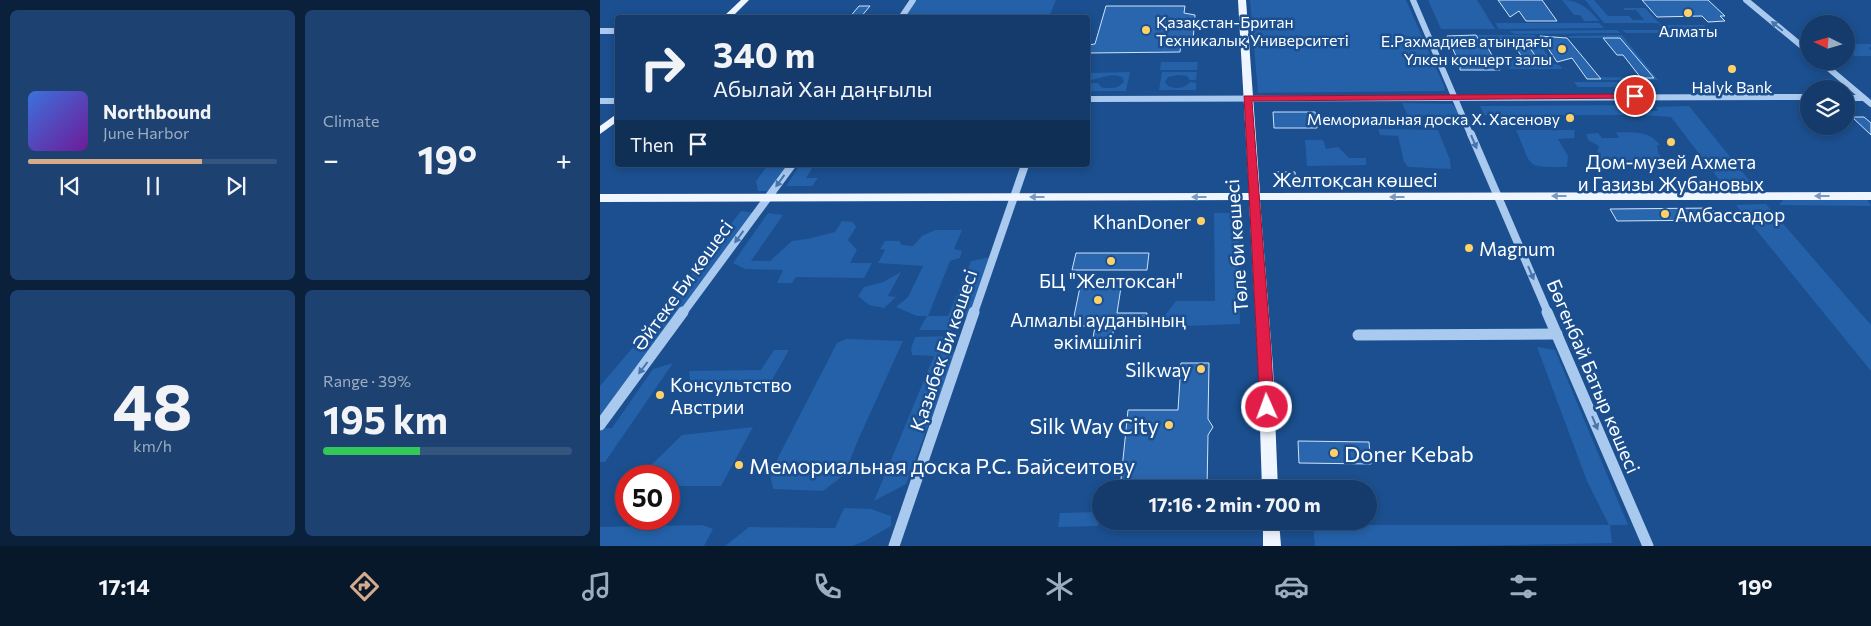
<!DOCTYPE html>
<meta charset="utf-8">
<style>
:root{--surface:#143b6b;--page:#1d4271;--text:#f1f3f6;--muted:#9dadc1;--line:#33557e;--accent:#d6ab8b}
body{margin:0;font-family:Commissioner,sans-serif;background:var(--page);color:var(--text);height:100vh;display:flex;flex-direction:column;font-size:19px;white-space:nowrap}
*{box-sizing:border-box;margin:0}
p{font-size:16px;color:var(--muted)}
.icon{flex:none;width:28px;height:28px;fill:none;stroke:currentColor;stroke-width:2;stroke-linecap:round;stroke-linejoin:round}
.map{position:relative;flex:1;overflow:hidden}
.panel{display:flex;flex-direction:column;gap:10px;padding:10px;background:#0b203b;width:600px}
.panel>*{flex:none}
.guide{position:absolute;left:15px;top:15px;width:475px;height:152px;border-radius:5px;box-shadow:0 2px 8px #0003,0 0 0 1px var(--line);background:#143b6b;color:var(--text);overflow:hidden}
.needle{width:32px;rotate:275deg}
.buttons{position:absolute;left:1200px;top:15px;display:grid;gap:10px}
.buttons a{display:grid;place-items:center;width:55px;height:55px;border-radius:50%;background:var(--surface);box-shadow:0 2px 8px #0003,0 0 0 1px var(--line);font-size:25px}
.speed{position:absolute;left:15px;top:465px;display:flex;gap:10px;font-size:25px;font-weight:700;text-align:center}
.speed>*{display:grid;place-content:center;width:65px;height:65px;border-radius:50%;background:var(--surface);box-shadow:0 2px 8px #0003,0 0 0 1px var(--line);line-height:1}
.speed .limit{border:8px solid #d22;background:#fff;color:#111}
.pin{position:absolute;display:grid;place-items:center;width:42px;height:42px;color:#fff;margin:-21px;border:2px solid #fff;border-radius:50%;box-shadow:0 1px 5px #0007}
.me{position:absolute;width:55px;margin:-28px;rotate:358deg;stroke-linejoin:round;filter:drop-shadow(0 0 4px #0008)}
.turn{display:flex;align-items:center;gap:18px;height:105px;padding:0 15px;font-size:22px}
.turn .icon{width:65px;height:65px;stroke-width:2.5}
.turn b{display:block;font-size:35px;line-height:42px}
.then{display:flex;align-items:center;height:48px;padding:0 15px;background:#0003;gap:10px;font-size:19px}
.big{font-size:38px;font-weight:700;line-height:1.1}
.panel .widget{flex:1;display:flex;flex-direction:column;justify-content:center;gap:8px;min-width:0;padding:0 18px;border-radius:8px;background:var(--page)}
.panel .dial{align-items:center;gap:0}
.dial b{font-size:65px;line-height:1}
.song{display:flex;align-items:center;gap:15px}
.cover{width:60px;height:60px;border-radius:8px;background:linear-gradient(135deg,hsl(220 70% 55%),hsl(280 70% 35%))}
.played{height:5px;border-radius:2px;background:linear-gradient(90deg,var(--accent) 70%,var(--line) 70%)}
.keys{display:flex;justify-content:space-around;direction:ltr}
.heat{display:flex;justify-content:space-between;align-items:center;font-size:28px;direction:ltr}
.charge{height:8px;border-radius:4px;background:linear-gradient(90deg,#34c759 39%,var(--line) 0)}
.panel .tiles{flex:1;display:grid;gap:10px;grid-template-columns:repeat(2,1fr)}
.trip{position:absolute;left:492px;top:480px;width:285px;height:50px;border-radius:25px;background:var(--surface);box-shadow:0 2px 8px #0003,0 0 0 1px var(--line);font-weight:700;line-height:50px;text-align:center}
.tabs{display:flex;height:80px;justify-content:space-around;align-items:center;background:#08182b;color:var(--muted)}
.tabs .icon{width:35px;height:35px}
.tabs .active{color:var(--accent)}
.tabs b{font-size:22px;color:var(--text)}
main{display:flex;flex:1;min-height:0}
.map>svg:first-child{display:block}
.green{fill:#2461a8}
.building{fill:#2a66ad;stroke:#cfe3fa}
.lines{fill:none;stroke-linecap:round;stroke-linejoin:round}
.minor-far2{stroke:#a9c9ee;stroke-width:6}
.minor-far1{stroke:#a9c9ee;stroke-width:8}
.minor{stroke:#a9c9ee;stroke-width:11}
.major{fill:#f0f6ff;fill-rule:evenodd}
.oneway{fill:#4674ac}
.oneway2{fill:#7b9ac1}
.route{fill:#e11d48;stroke:#92132f}
.poi-dot{fill:#ffd166;stroke:#1b4f8f;stroke-width:2}
.labels{text-anchor:middle;dominant-baseline:central;stroke-width:5;stroke-linejoin:round;paint-order:stroke}
.far-poi-label{font-size:16px;fill:#fff;stroke:#1b4f8f}
.poi-label{font-size:19px;fill:#fff;stroke:#1b4f8f}
.street-label{font-size:19px;fill:#fff;stroke:#1b4f8f}
.near-poi-label{font-size:22px;fill:#fff;stroke:#1b4f8f;text-anchor:start}
</style>
<main>
<section class="panel">
<div class="tiles">
<div class="widget">
<div class="song"><i class="cover"></i><div><b>Northbound</b><p>June Harbor</p></div></div>
<div class="played"></div>
<div class="keys"><svg class="icon" aria-label="previous" viewBox="0 0 24 24"><path d="M18 5L8 12l10 7zM5 5v14"/></svg><svg class="icon" aria-label="pause" viewBox="0 0 24 24"><path d="M8 5v14M16 5v14"/></svg><svg class="icon" aria-label="next" viewBox="0 0 24 24"><path d="M6 5l10 7-10 7zM19 5v14"/></svg></div>
</div>
<div class="widget"><p>Climate</p>
<div class="heat"><a>−</a><b class="big">19°</b><a>+</a></div>
</div>
<div class="widget dial"><b>48</b><p>km/h</p></div>
<div class="widget"><p>Range · 39%</p><b class="big">195 km</b><div class="charge"></div></div>
</div>
</section>
<div class="map">
<svg width="1271" height="546" viewBox="0 0 1271 546">
<rect width="100%" height="100%" fill="#1b4f8f"/>
<g class="green">
<polygon points="316,0 456,0 449,17 304,18"/>
<polygon points="650,0 806,0 845,88 844,91 658,93"/>
<polygon points="828,0 877,0 895,29 841,29"/>
<path d="M962 0C979 0 988 8 999 21H984L980 15H974Z"/>
<polygon points="985,0 994,0 1008,16 1029,16 1033,20 1044,20 1036,10 1024,10 1024,8 1045,8 1061,25 1104,25 1107,28 1062,28 1058,23 1004,23"/>
<polygon points="895,23 999,23 1004,28 899,29"/>
<polygon points="1017,30 1021,33 914,34 909,31"/>
<polygon points="1022,30 1108,30 1111,33 1026,33"/>
<polygon points="876,35 935,35 952,63 961,66 962,69 910,69 902,55 935,57 924,39 879,40"/>
<polygon points="1022,35 1058,80 1002,80 1000,77 1054,78 1020,38 970,38 968,36"/>
<polygon points="1246,44 1271,44 1271,47 1268,48 1271,50 1271,56 1255,56 1246,49"/>
<polygon points="561,62 598,62 597,70 560,70"/>
<path d="M530 72 526 91H488V83H498L501 87C509 89 520 89 524 81L522 77C509 72 500 80 488 80L489 73Z"/>
<path d="M562 72H597L596 80H590L587 76 578 75 568 77 565 82 568 86C576 89 584 89 590 82L596 83V90H559Z"/>
<polygon points="974,82 1044,82 1047,87 978,87"/>
<polygon points="802,103 852,104 856,109 863,123 848,123 842,115 808,116"/>
<polygon points="1035,105 1041,106 1044,111 1058,111 1056,107 1089,106 1153,185 1123,185 1071,117 1042,115 884,115 880,106"/>
<polygon points="778,129 838,130 850,160 851,169 808,167 804,162 798,136 780,135"/>
<path d="M916 130H975L974 138 958 139 968 156 967 167C923 167 933 168 916 130Z"/>
<path d="M1016 132C1033 133 1049 130 1060 145H1057L1058 152 1064 161H1061L1064 166H1009L996 157 999 146 988 140 986 134 998 133 1002 138H1019Z"/>
<polygon points="705,140 723,140 726,149 738,147 749,158 766,158 766,165 707,166"/>
<polygon points="168,165 189,165 169,191 158,191 156,181"/>
<polygon points="200,165 214,165 206,178 218,178 212,186 186,186"/>
<polygon points="1184,199 1267,199 1271,206 1179,205"/>
<polygon points="1166,204 1271,325 1271,371 1136,205"/>
<polygon points="141,211 156,213 0,425 0,386 52,325"/>
<polygon points="168,213 183,215 151,261 170,261 192,241 207,239 235,232 242,221 253,222 256,227 248,240 257,250 250,263 272,263 264,278 196,277 192,283 177,283 183,270 145,269 133,263"/>
<polygon points="614,213 638,213 640,324 556,327 576,301 615,301"/>
<polygon points="335,230 362,230 354,249 362,251 360,258 350,261 328,316 348,316 371,261 391,257 369,316 354,322 351,330 319,330 327,316 317,316 296,307 308,297 323,266 278,263 285,250 280,249 285,241 299,241 302,245 313,246 322,236"/>
<polygon points="301,272 288,296 296,297 284,308 269,305 258,296 264,287 283,282"/>
<polygon points="348,336 348,348 356,353 306,484 274,501 334,356 312,355 311,349 315,337"/>
<polygon points="246,339 303,341 258,440 244,475 223,491 173,489 170,473 237,343"/>
<polygon points="937,347 955,350 1028,525 1010,525 1012,543 858,546 715,546 713,525 1009,525 987,481"/>
<polygon points="174,350 189,350 172,380 90,381 89,371 161,370"/>
<polygon points="73,363 5,462 0,462 0,432 3,428 12,428 53,369"/>
<polygon points="153,427 121,486 69,486 69,476 40,476 82,435"/>
<polygon points="244,508 271,509 291,516 291,526 265,541 252,546 125,546 149,527 235,528"/>
<polygon points="500,512 498,526 458,527 460,513"/>
<polygon points="103,525 113,529 104,546 0,546 0,527"/>
</g>
<g class="building">
<polygon points="898,0 942,0 957,21 926,21 919,11 910,17"/>
<polygon points="1042,0 1108,0 1125,16 1120,16 1125,21 1108,22 1102,16 1057,17"/>
<polygon points="259,6 270,6 260,18 249,18"/>
<polygon points="506,6 585,6 584,13 595,15 593,41 586,41 585,44 581,44 580,52 488,53 488,45 495,44"/>
<polygon points="876,35 879,40 924,39 936,57 922,57 916,48 888,48 900,70 860,70 860,65 847,36"/>
<polygon points="940,36 967,38 1001,79 987,79 972,58 957,62"/>
<polygon points="1003,38 1020,38 1054,78 1041,78 1023,55 1017,55"/>
<polygon points="673,112 715,112 717,128 674,128"/>
<polygon points="1252,117 1264,117 1271,123 1271,135"/>
<polygon points="676,172 695,172 696,183 677,182"/>
<polygon points="1112,208 1120,220 1017,221 1010,209"/>
<polygon points="476,253 549,253 547,270 472,270"/>
<polygon points="480,287 521,287 517,313 547,313 545,327 514,327 512,338 493,338 495,326 472,326"/>
<polygon points="581,363 609,363 608,419 613,427 608,435 607,489 520,489 528,410 578,410"/>
<polygon points="698,441 769,442 771,464 699,463"/>
</g>
<g class="lines">
<g class="minor-far2">
<polyline points="813,0 871,136"/>
<polyline points="1146,0 1209,52"/>
<polyline points="301,18 313,0"/>
<polyline points="0,31 18,31"/>
<polyline points="1220,61 1271,104"/>
<polyline points="1246,98 1263,98"/>
<polyline points="488,99 1209,97"/>
<polyline points="0,101 18,101"/>
</g>
<g class="minor-far1">
<polyline points="871,134 948,313"/>
<polyline points="83,313 192,165"/>
<polyline points="374,313 425,165"/>
</g>
<g class="minor">
<polyline points="947,312 1048,546"/>
<polyline points="758,335 957,334"/>
<polyline points="0,425 83,312"/>
<polyline points="294,546 374,312"/>
</g>
<g class="major">
<polygon points="141,0 149,0 131,18 122,18"/>
<polygon points="638,0 646,0 660,193 1271,192 1271,200 660,200 673,367 678,489 662,489 658,367 649,200 0,202 0,194 649,193"/>
<polygon points="18,113 18,121 0,134 0,126"/>
<polygon points="663,521 679,521 681,546 663,546"/>
</g>
</g>
<defs><path id="oneway-solid" d="M-6-.8H1V-3.2L6.5 0L1 3.2V.8H-6Z" transform="scale(1.25)"/></defs>
<g class="oneway">
<use href="#oneway-solid" transform="translate(1177 26) rotate(-141)"/>
<use href="#oneway-solid" transform="translate(874 142) rotate(67)"/>
<use href="#oneway-solid" transform="translate(180 181) rotate(126)"/>
<use href="#oneway-solid" transform="translate(139 237) rotate(126)"/>
<use href="#oneway-solid" transform="translate(931 273) rotate(67)"/>
<use href="#oneway-solid" transform="translate(43 368) rotate(127)"/>
<use href="#oneway-solid" transform="translate(995 423) rotate(67)"/>
</g>
<g class="oneway2">
<use href="#oneway-solid" transform="translate(959 196) rotate(180)"/>
<use href="#oneway-solid" transform="translate(1222 196) rotate(180)"/>
<use href="#oneway-solid" transform="translate(437 197) rotate(180)"/>
<use href="#oneway-solid" transform="translate(599 197) rotate(180)"/>
<use href="#oneway-solid" transform="translate(797 197) rotate(180)"/>
</g>
<polygon class="route" points="1035,94 1038,95 1038,98 652,101 671,350 674,407 672,411 667,412 662,411 660,407 644,96"/>
<g class="poi-dot">
<circle cx="1088" cy="13" r="5"/>
<circle cx="546" cy="30" r="5"/>
<circle cx="962" cy="49" r="5"/>
<circle cx="1132" cy="69" r="5"/>
<circle cx="970" cy="118" r="5"/>
<circle cx="1071" cy="142" r="5"/>
<circle cx="1065" cy="214" r="5"/>
<circle cx="601" cy="221" r="5"/>
<circle cx="869" cy="248" r="5"/>
<circle cx="511" cy="261" r="5"/>
<circle cx="498" cy="300" r="5"/>
<circle cx="601" cy="369" r="5"/>
<circle cx="60" cy="395" r="5"/>
<circle cx="569" cy="425" r="5"/>
<circle cx="734" cy="453" r="5"/>
<circle cx="139" cy="465" r="5"/>
</g>
<g class="labels">
<g class="far-poi-label">
<text x="556" y="21" text-anchor="start">Қазақстан-Британ<tspan x="556" dy="18">Техникалық Университеті</tspan></text>
<text x="1088" y="30">Алматы</text>
<text x="952" y="40" text-anchor="end">Е.Рахмадиев атындағы<tspan x="952" dy="18">Үлкен концерт залы</tspan></text>
<text x="1132" y="86">Halyk Bank</text>
<text x="960" y="118" text-anchor="end">Мемориальная доска Х. Хасенову</text>
</g>
<g class="poi-label">
<text x="1071" y="161">Дом-музей Ахмета<tspan x="1071" dy="22">и Газизы Жубановых</tspan></text>
<text x="1075" y="214" text-anchor="start">Амбассадор</text>
<text x="591" y="221" text-anchor="end">KhanDoner</text>
<text x="879" y="248" text-anchor="start">Magnum</text>
<text x="511" y="280">БЦ "Желтоксан"</text>
<text x="498" y="319">Алмалы ауданының<tspan x="498" dy="22">әкімшілігі</tspan></text>
<text x="591" y="369" text-anchor="end">Silkway</text>
<text x="70" y="384" text-anchor="start">Консультство<tspan x="70" dy="22">Австрии</tspan></text>
</g>
<g class="street-label">
<text x="755" y="179">Желтоқсан көшесі</text>
<text transform="translate(636 246) rotate(-94)">Төле би көшесі</text>
<text transform="translate(82 285) rotate(-54)">Әйтеке Би көшесі</text>
<text transform="translate(343 350) rotate(-71)">Қазыбек Би көшесі</text>
<text transform="translate(994 376) rotate(67)">Бөгенбай Батыр көшесі</text>
</g>
<g class="near-poi-label">
<text x="559" y="425" text-anchor="end">Silk Way City</text>
<text x="744" y="453">Doner Kebab</text>
<text x="149" y="465">Мемориальная доска Р.С. Байсеитову</text>
</g>
</g>
</svg>
<div class="buttons">
<a><svg class="needle" viewBox="-14 -14 28 28"><path d="M0-13l5 13h-10z" fill="#e53935"/><path d="M0 13l5-13h-10z" fill="#9dadc1"/></svg></a>
<a><svg class="icon" aria-label="layers" viewBox="0 0 24 24"><path d="M12 4l9 5-9 5-9-5zM3 14l9 5 9-5"/></svg></a>
</div>
<div class="speed"><div class="limit">50</div></div>
<div class="pin" style="left:1035px;top:96px;background:#d93025"><svg class="icon" aria-label="arrive" viewBox="0 0 24 24"><path d="M6 21V4h12l-3 4 3 4H6"/></svg></div>
<svg class="me" style="left:667px;top:407px" viewBox="-20 -20 40 40"><circle r="17" fill="#e11d48" stroke="#fff" stroke-width="3"/><path d="M0-11L8 9 0 5-8 9z" fill="#fff"/></svg>
<div class="trip">17:16 · 2 min · 700 m</div>
<div class="guide">
<div class="turn"><svg class="icon" aria-label="right" viewBox="0 0 24 24"><path d="M7 20v-9h11M14 6l5 5-5 5"/></svg><div><b>340 m</b>Абылай Хан даңғылы</div></div>
<div class="then">Then<svg class="icon" aria-label="arrive" viewBox="0 0 24 24"><path d="M6 21V4h12l-3 4 3 4H6"/></svg></div>
</div>
</div>
</main>
<nav class="tabs">
<b>17:14</b>
<svg class="icon active" aria-label="directions" viewBox="0 0 24 24"><path d="M12 3l9 9-9 9-9-9zM9 14v-3h6M13 9l2 2-2 2"/></svg>
<svg class="icon" aria-label="music" viewBox="0 0 24 24"><path d="M9 18V5l10-2v13"/><circle cx="6" cy="18" r="3"/><circle cx="16" cy="16" r="3"/></svg>
<svg class="icon" aria-label="phone" viewBox="0 0 24 24"><path d="M5 4h4l2 5-3 2q2 4 5 5l2-3 5 2v4C11 20 4 13 5 4z"/></svg>
<svg class="icon" aria-label="climate" viewBox="0 0 24 24"><path d="M12 3v18M4 7l16 10M4 17L20 7"/></svg>
<svg class="icon" aria-label="car" viewBox="0 0 24 24"><path d="M5 17H2v-5l4-1 3-4h7l3 4 3 1v5h-3M9 17h6M6 11h13"/><circle cx="7" cy="17" r="2"/><circle cx="17" cy="17" r="2"/></svg>
<svg class="icon" aria-label="filters" viewBox="0 0 24 24"><path d="M4 7h16M4 17h16"/><circle cx="9" cy="7" r="2"/><circle cx="15" cy="17" r="2"/></svg>
<b>19°</b>
</nav>
